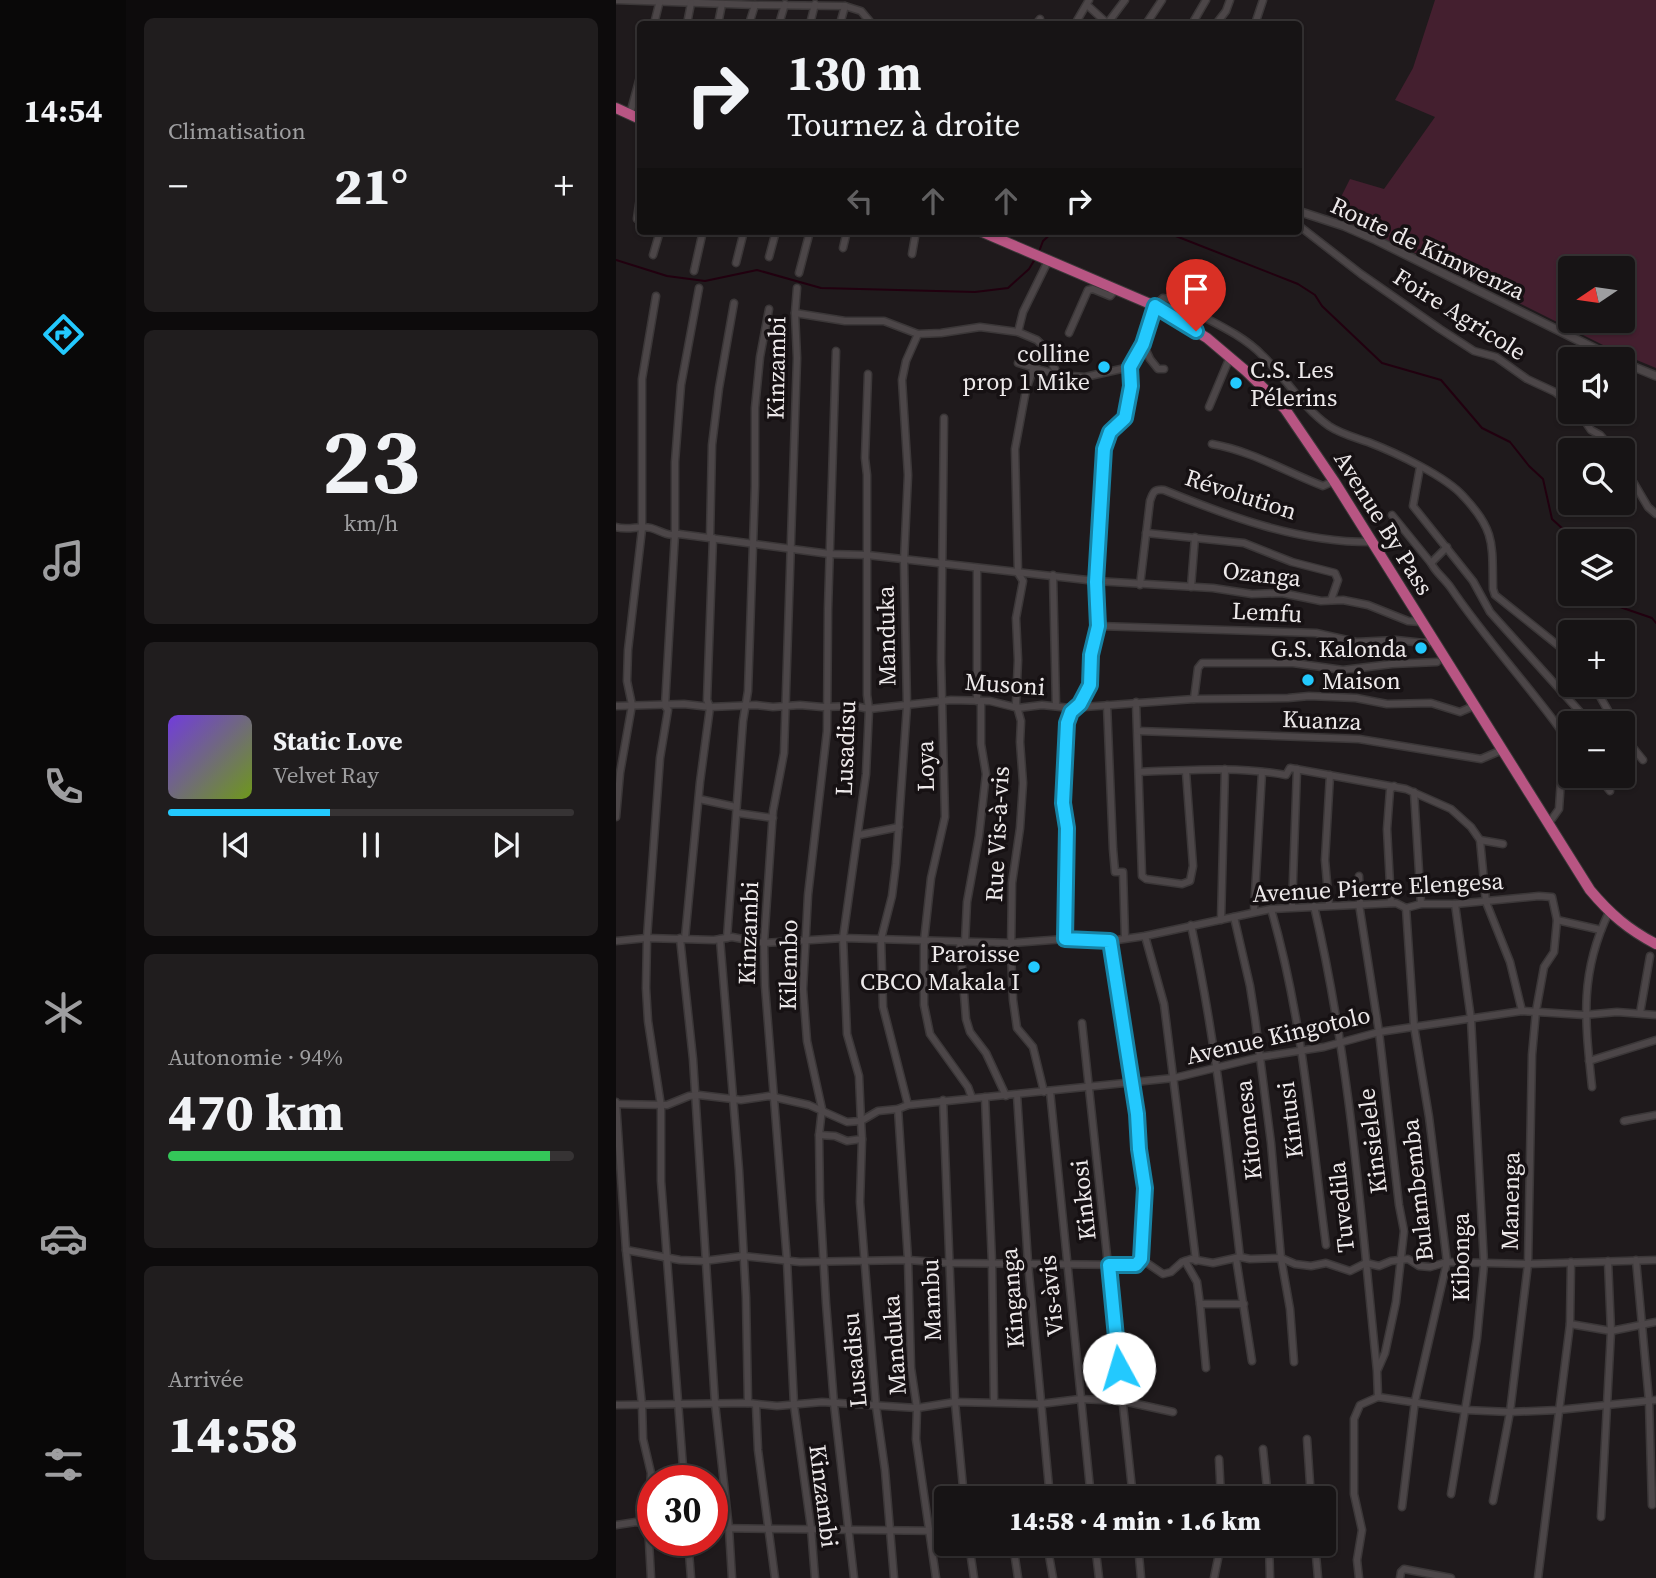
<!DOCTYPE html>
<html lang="fr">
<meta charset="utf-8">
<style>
:root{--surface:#171415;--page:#201d1e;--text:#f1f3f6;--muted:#9e9ea0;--line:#363334;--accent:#23c9fe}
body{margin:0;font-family:"Source Serif 4",serif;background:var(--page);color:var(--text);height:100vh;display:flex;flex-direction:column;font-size:26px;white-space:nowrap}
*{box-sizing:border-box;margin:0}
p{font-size:23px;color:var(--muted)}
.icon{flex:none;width:38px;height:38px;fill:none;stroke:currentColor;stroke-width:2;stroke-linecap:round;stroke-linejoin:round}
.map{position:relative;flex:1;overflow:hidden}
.side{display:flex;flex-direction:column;gap:18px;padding:18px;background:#0d0b0c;width:490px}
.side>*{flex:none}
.hud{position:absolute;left:21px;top:21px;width:665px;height:214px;border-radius:7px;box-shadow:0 2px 5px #0004,0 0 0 2px var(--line);background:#171415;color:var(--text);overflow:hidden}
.needle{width:46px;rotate:257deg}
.fabs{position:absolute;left:942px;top:256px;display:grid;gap:14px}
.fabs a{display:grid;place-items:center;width:77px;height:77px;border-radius:7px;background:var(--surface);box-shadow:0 2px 5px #0004,0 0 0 2px var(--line);font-size:35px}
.speed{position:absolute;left:21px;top:1465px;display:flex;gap:14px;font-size:35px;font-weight:700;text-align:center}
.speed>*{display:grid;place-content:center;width:91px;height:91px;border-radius:50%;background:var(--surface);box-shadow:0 2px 5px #0004,0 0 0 2px var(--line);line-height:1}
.speed .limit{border:10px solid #d22;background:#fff;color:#111}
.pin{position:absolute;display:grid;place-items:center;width:60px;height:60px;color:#fff;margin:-72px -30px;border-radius:50% 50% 50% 0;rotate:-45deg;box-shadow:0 0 7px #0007}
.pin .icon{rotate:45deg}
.me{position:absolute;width:77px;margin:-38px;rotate:354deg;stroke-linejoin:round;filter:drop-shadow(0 0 5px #0008)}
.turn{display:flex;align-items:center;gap:24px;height:147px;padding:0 35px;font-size:32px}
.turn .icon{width:91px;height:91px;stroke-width:2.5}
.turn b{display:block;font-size:49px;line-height:60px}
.lanes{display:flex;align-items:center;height:66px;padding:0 35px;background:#0003;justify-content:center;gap:35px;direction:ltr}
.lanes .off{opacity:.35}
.big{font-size:52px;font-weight:800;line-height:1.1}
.side .tile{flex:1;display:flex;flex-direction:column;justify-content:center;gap:10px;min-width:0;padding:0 24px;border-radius:10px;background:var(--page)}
.side .dial{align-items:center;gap:0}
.dial b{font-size:91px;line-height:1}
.song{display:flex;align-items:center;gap:21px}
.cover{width:84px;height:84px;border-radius:10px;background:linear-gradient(135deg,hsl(260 70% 55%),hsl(80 70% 35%))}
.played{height:7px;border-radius:4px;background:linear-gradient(90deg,var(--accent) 40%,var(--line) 40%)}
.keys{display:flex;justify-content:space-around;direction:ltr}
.heat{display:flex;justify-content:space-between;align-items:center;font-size:38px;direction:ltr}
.charge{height:10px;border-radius:5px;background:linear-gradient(90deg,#34c759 94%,var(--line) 0)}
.trip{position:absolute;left:318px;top:1486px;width:402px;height:70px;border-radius:7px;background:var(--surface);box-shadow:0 2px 5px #0004,0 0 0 2px var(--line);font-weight:800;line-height:70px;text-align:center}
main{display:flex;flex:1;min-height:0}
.menu{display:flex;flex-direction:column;width:126px;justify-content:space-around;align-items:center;background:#090808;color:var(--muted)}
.menu .icon{width:49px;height:49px}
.menu .on{color:var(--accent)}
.menu b{font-size:32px;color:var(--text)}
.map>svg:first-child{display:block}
.green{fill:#441f2f;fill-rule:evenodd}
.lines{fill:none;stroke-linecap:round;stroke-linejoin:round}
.stream{stroke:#21000f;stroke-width:2}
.minor-casing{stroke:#3b3738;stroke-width:9}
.tertiary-casing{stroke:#3b3738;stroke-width:10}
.trunk-casing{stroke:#3b3738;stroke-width:12}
.minor{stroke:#4c4648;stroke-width:6}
.tertiary{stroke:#4c4648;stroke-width:7}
.trunk{stroke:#b85583;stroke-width:10}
.route-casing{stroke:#1783a5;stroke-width:18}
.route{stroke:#23c9fe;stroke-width:12}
.poi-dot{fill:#23c9fe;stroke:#161113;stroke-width:2.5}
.labels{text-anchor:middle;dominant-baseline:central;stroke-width:7;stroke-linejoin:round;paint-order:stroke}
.street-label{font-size:24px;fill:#ede9ea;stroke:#161113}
.poi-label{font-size:24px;fill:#ede9ea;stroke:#161113;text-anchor:end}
</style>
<main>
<nav class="menu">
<b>14:54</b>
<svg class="icon on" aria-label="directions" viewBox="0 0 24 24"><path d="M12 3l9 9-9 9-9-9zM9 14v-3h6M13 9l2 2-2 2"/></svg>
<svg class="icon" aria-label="music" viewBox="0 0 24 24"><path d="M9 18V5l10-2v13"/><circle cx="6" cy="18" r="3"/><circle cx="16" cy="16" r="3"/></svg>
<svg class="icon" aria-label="phone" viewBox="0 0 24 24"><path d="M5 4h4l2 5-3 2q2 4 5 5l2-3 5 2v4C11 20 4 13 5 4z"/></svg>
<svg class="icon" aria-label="climate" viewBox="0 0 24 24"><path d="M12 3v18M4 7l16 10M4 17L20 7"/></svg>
<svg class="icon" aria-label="car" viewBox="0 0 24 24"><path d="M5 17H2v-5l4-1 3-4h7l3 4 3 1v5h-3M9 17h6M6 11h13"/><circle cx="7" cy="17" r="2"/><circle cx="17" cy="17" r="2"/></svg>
<svg class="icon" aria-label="filters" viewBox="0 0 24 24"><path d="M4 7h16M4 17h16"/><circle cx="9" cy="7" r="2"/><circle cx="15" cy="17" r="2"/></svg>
</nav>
<section class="side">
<div class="tile"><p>Climatisation</p>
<div class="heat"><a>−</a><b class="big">21°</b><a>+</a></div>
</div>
<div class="tile dial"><b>23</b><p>km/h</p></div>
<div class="tile">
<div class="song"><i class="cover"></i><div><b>Static Love</b><p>Velvet Ray</p></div></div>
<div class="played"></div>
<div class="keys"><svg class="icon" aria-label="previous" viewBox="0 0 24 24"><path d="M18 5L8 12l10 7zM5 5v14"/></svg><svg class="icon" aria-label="pause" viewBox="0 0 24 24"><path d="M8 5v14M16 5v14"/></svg><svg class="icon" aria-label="next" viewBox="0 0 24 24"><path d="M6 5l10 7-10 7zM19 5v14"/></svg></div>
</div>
<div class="tile"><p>Autonomie · 94%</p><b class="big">470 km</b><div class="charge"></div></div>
<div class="tile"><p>Arrivée</p><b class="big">14:58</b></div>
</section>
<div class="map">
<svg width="1040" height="1578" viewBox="0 0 1040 1578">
<rect width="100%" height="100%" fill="#1f1a1c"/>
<path class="green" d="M819 0H1040V368L999 351 841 272 716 215 734 179 768 189 819 117 779 100 797 68ZM954 268H1006V320H954Z"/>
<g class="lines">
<g class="stream">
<polyline points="547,231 682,284 699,295 706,306 766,363 825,380 866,428 894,442 913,466 927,479 936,519 960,541"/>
<polyline points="424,249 427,241 438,231"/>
<polyline points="0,260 51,276 89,281 141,270 205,288 359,292 392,288 413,269 419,259"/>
<polyline points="997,593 1004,607 1036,618 1040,623"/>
</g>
<g class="minor-casing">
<g id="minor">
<polyline points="0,0 139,5 229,6 245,11 256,24"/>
<polyline points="471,5 492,24"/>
<polyline points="38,24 44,0"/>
<polyline points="71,24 75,3"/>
<polyline points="102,24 106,4"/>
<polyline points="133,24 139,5"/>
<polyline points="163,24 169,4"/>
<polyline points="194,24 199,4"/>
<polyline points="224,24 229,6"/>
<polyline points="420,24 424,19"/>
<polyline points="459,24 473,0"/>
<polyline points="491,24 509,0"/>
<polyline points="530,24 546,0"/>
<polyline points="576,24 590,0"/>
<polyline points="600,24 610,11 614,0"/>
<polyline points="639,24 647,0"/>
<polyline points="14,114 24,77"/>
<polyline points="21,219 24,198"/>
<polyline points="682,225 745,274 824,329 858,351 880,357 911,379 939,392 954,404"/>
<polyline points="227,248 231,231"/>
<polyline points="296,254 300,231"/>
<polyline points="37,255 44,231"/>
<polyline points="153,257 160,231"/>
<polyline points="120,263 128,231"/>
<polyline points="78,271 87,231"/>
<polyline points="183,273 194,231"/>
<polyline points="181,288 179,313 181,358 168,753 157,811 148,943 149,986 171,1261 178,1405 195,1528 199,1578"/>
<polyline points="179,313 229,321 268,321 302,334 325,333 364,327 402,332 421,340 427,346 442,375"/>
<polyline points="402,332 407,312 433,259"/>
<polyline points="453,333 472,290 477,289 494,296 499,290"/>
<polyline points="527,344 534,359 542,369 548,369"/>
<polyline points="220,351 212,609 211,731 192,895 187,989 191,1041 206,1109 203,1135 204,1200 210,1303 218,1404 238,1578"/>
<path d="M402 363 442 375 469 377 514 367 527 344 539 306 547 298C558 299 570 308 580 313 603 325 629 337 647 356 670 378 686 407 713 426 725 434 738 437 752 442 778 452 830 476 848 497 880 531 876 545 877 589L879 595 954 655"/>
<polyline points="418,367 410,390 399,449 402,573 407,581 400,618 402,660 400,703 405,721 404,742 407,783 404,828 396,883 395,953 397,1000 401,1028 417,1047 428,1092"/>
<polyline points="593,407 614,357"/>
<polyline points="962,411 975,430 984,435 997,450"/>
<polyline points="328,418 325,661 329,817 315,878 308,941 308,1005 314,1034 352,1087 356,1098"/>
<path d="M596 444C636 451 670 472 707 486L718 481"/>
<polyline points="1006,463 1032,507 1040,514"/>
<polyline points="804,467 797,506 857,581 874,612 974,723"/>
<path d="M776 515 815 563C820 573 828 578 835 588 868 637 909 681 944 729L947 749 943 809 933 823"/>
<path d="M0 527C12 531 24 525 35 528 46 531 51 537 63 534L214 554 251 555 480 581 597 588 636 594 666 593 705 601 727 600 752 605 792 621 804 622"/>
<polyline points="530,533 628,543 676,562 719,573 722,580 715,600"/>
<polyline points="94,538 96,445 103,388 118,303"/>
<polyline points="815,563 831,547"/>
<polyline points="361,569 361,701"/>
<polyline points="437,575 440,706"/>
<path d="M524 585 534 501C537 492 538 489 548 490 614 517 682 542 754 542"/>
<polyline points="575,587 579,537"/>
<polyline points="482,626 700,633 740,642 780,640 808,643 817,641"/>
<polyline points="977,684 999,723"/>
<polyline points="578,699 582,668 586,663 677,663 727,670 776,664 821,662"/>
<polyline points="520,702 526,876 530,879 566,884 574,881 577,866 570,772"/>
<polyline points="491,705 497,849 499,872 507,872 509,937"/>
<polyline points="0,706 68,704 94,707 140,705 157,707 184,705 206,707 239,706 253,709 335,700 374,701 402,708 426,705 454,708 578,699 672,698 693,696 740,698 771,704 815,703 844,712 858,706"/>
<polyline points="522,731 743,739 865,759 886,750"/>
<polyline points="945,731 954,741"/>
<polyline points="1006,734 1027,760"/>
<polyline points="1006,758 1009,761"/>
<path d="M523 772C573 770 622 766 670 775L674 768 790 789 835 809 855 827 864 840 870 902 894 962 906 1011"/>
<polyline points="981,775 994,791"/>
<polyline points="798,792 805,904"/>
<polyline points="83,799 120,807"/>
<polyline points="121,813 157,818"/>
<polyline points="0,817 4,773 16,705 11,681 12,650 26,529 26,379 40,296"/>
<polyline points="243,835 283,827"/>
<polyline points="864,840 887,844"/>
<polyline points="743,876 744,904"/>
<polyline points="775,903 771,829 774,790 778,786"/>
<polyline points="743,904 763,1032 783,1205 788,1231 780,1302 769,1353 762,1369"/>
<polyline points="713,905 709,860 714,775"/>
<path d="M698 906C734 1059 745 1216 761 1371L762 1397 744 1405 738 1419V1494L746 1530 741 1560 743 1578"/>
<polyline points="676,907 681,769"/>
<path d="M655 909C687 1018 695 1132 710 1245"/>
<polyline points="638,911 646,772"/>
<polyline points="618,917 634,986 639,1018 655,1143 665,1258 674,1309 678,1362"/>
<polyline points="605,920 609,769"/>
<polyline points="941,920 985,930"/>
<path d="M575 925C599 1035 611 1146 624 1257"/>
<polyline points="529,936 548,1004 580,1261"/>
<polyline points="64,938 77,1059 99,1403 113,1529 116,1578"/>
<polyline points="69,938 84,782 94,707 91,700 97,538"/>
<polyline points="111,938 127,721 132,691 139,486 139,408 144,357 153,309"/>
<polyline points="104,939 123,1170 130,1297 132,1403"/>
<path d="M449 939 451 828 447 803 451 723 455 712 464 704 474 685 475 655 482 626 480 581 488 449C493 431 495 435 507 423 516 413 515 380 514 367"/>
<polyline points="0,941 31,938 98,940 116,937 148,943 227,938 395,943 449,939 494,941 529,936 655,909 780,903 790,908 805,904 839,904 923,896 936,897 941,920 938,952 928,967 920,1011 916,1055 912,1264 894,1412 877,1501"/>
<polyline points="494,941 521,1114 523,1149 529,1188 525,1259"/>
<polyline points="344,942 350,1019 354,1032 370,1053 390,1096"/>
<polyline points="349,942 351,902 363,836 370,774 365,744 365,701"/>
<polyline points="1024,1013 1034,956"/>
<polyline points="466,1023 517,1498"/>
<polyline points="973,1061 1040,1040"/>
<path d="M976 1087C969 1021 963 974 993 912"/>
<polyline points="434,1091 475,1498"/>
<polyline points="401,1095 412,1263 434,1498"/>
<polyline points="369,1097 376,1263 378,1402"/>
<polyline points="327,1100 339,1402 348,1498"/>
<polyline points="0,1102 10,1250 26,1405 27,1439 35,1473 32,1524 35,1578"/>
<polyline points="0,1104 51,1105 73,1096 83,1095 125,1100 153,1096 193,1105 231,1122 245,1121 243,1076 231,1034 227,938 250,774 253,709 251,695 251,475 249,458 252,374"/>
<polyline points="292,1105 267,1007 265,939 276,896 280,864 291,706 288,561 292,475 286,380 290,361 302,334"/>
<polyline points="282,1109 292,1260 295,1368 301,1408 300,1439 320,1578"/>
<polyline points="1008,1121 1040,1115"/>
<polyline points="203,1135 219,1136 231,1141 246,1139 245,1121 262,1111 282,1109 292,1105 558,1078 644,1057 708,1047 763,1032 906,1011 968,1015 1001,1012 1040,1015"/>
<polyline points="246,1139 244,1202 260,1406 269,1470 278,1578"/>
<polyline points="10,1250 64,1260 88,1261 127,1256 184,1262 292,1260 333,1263 513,1265 520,1265 525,1259"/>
<polyline points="620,1258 636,1361"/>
<polyline points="525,1259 547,1274 555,1272 566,1262 575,1259 597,1263 624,1257 634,1259 665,1258 679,1264 695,1266 710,1263 734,1271 750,1263 763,1266 775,1261 792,1259 803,1266 814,1267 831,1262 912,1264 1040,1260"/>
<polyline points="1020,1260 1033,1401 1036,1505"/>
<polyline points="569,1261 581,1282 584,1304"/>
<polyline points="954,1324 995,1331 1040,1322"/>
<polyline points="590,1368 584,1304 628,1304"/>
<polyline points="762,1397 849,1410 894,1412 942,1410 1040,1400"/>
<polyline points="0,1405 132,1403 161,1406 206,1402 301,1408 339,1402 424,1404 464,1399 507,1401 557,1412"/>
<polyline points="140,1405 142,1450 159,1578"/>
<polyline points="691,1439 695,1498"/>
<polyline points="647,1449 652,1498"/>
<polyline points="603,1459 605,1498"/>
<polyline points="68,1480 45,1181 45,1106 32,1021 30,988 31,938 44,758 52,710 49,706 59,534 59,462 65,385 83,288"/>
<polyline points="835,1494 861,1338 868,1264 855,1019 839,904"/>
<polyline points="786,1507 799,1401 831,1262 813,1117 798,1026 790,908"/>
<polyline points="985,1517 995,1331 992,1261"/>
<polyline points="0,1525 20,1522 37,1525"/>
<polyline points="96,1528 331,1531"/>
<polyline points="72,1540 75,1578"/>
<polyline points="353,1544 358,1578"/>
<polyline points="397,1544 402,1578"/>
<polyline points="431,1544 437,1578"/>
<polyline points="479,1544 483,1578"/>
<polyline points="522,1544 525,1578"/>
<polyline points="653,1544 654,1578"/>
<polyline points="699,1544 702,1578"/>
<polyline points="598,1578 605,1544"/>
<polyline points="784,1578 785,1572 788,1569 835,1578"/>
<polyline points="922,1578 954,1324 955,1262"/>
</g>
</g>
<g class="tertiary-casing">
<g id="tertiary">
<polyline points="682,211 728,226 760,240 1000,359"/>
<polyline points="1006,362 1040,376"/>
</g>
</g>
<g class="trunk-casing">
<g id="trunk">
<polyline points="0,108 24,119"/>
<path d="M364 231 539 306 591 338 630 371 669 409 718 481 974 890C994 914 1013 930 1040 944"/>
</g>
</g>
<use href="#minor" class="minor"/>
<use href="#tertiary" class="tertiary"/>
<use href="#trunk" class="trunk"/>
</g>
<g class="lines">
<g class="route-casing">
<polyline id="route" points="503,1368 493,1265 520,1265 525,1259 529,1188 523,1149 521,1114 494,941 449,939 451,828 447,803 451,723 455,712 464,704 474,685 475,655 482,626 480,582 488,449 494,432 509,418 515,386 514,367 527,344 539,306 580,331"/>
</g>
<use href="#route" class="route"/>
</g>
<g class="poi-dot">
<circle cx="488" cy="367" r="7"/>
<circle cx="620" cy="383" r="7"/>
<circle cx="805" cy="648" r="7"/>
<circle cx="692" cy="680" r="7"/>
<circle cx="418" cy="967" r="7"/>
</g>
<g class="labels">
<g class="street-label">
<text transform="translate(812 248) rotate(25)">Route de Kimwenza</text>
<text transform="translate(844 314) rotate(32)">Foire Agricole</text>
<text transform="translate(160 368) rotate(-89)">Kinzambi</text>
<text transform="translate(625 494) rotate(18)">Révolution</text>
<text transform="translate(768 523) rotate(58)">Avenue By Pass</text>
<text transform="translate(646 574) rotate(6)">Ozanga</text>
<text transform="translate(651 612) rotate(3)">Lemfu</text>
<text transform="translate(270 636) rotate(-91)">Manduka</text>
<text transform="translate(389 684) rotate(4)">Musoni</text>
<text transform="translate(706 720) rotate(2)">Kuanza</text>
<text transform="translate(229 748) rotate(-88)">Lusadisu</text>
<text transform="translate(309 766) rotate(-91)">Loya</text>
<text transform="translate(381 834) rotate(-87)">Rue Vis-à-vis</text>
<text transform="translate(762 887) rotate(-3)">Avenue Pierre Elengesa</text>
<text transform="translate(132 933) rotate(-88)">Kinzambi</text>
<text transform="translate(172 965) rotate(-89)">Kilembo</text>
<text transform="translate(662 1035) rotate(-13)">Avenue Kingotolo</text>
<text transform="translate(674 1120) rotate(-97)">Kintusi</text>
<text transform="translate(632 1130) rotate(-96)">Kitomesa</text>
<text transform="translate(756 1141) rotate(-97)">Kinsielele</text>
<text transform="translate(801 1190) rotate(-96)">Bulambemba</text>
<text transform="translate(467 1200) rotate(-96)">Kinkosi</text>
<text transform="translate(894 1201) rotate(-89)">Manenga</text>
<text transform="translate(725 1207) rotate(-96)">Tuvedila</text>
<text transform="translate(844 1257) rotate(-90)">Kibonga</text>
<text transform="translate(435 1296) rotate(-96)">Vis-àvis</text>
<text transform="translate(396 1298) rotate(-94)">Kinganga</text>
<text transform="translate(315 1300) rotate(-92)">Mambu</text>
<text transform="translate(278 1345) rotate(-94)">Manduka</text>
<text transform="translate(238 1360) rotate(-95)">Lusadisu</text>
<text transform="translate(208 1496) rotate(83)">Kinzambi</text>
</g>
<g class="poi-label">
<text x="474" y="353">colline<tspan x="474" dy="28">prop 1 Mike</tspan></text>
<text x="634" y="369" text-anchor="start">C.S. Les<tspan x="634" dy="28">Pélerins</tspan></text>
<text x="791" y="648">G.S. Kalonda</text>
<text x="706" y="680" text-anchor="start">Maison</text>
<text x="404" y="953">Paroisse<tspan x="404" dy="28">CBCO Makala I</tspan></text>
</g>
</g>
</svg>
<div class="fabs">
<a><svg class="needle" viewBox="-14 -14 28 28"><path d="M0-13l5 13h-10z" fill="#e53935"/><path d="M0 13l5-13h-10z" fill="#9e9ea0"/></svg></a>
<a><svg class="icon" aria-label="sound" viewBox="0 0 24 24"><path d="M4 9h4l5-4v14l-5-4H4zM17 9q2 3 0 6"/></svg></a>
<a><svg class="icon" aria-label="search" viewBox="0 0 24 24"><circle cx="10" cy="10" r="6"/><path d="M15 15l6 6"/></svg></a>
<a><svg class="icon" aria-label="layers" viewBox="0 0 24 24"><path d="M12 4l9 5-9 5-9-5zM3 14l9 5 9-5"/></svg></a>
<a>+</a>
<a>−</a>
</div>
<div class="speed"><div class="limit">30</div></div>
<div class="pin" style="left:580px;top:331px;background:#d93025"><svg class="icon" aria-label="arrive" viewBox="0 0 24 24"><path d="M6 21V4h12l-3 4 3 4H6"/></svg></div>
<svg class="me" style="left:503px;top:1368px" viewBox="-20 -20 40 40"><circle r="19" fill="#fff"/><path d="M0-13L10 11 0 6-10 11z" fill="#23c9fe"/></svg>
<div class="trip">14:58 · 4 min · 1.6 km</div>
<div class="hud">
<div class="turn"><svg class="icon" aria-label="right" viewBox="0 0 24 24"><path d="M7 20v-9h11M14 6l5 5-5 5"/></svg><div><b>130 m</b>Tournez à droite</div></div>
<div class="lanes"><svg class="icon off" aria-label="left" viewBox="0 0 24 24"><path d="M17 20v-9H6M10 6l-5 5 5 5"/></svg><svg class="icon off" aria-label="ahead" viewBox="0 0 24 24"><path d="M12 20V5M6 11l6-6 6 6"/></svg><svg class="icon off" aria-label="ahead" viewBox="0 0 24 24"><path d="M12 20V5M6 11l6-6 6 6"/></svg><svg class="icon" aria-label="right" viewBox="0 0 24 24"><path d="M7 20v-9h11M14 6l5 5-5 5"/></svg></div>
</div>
</div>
</main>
